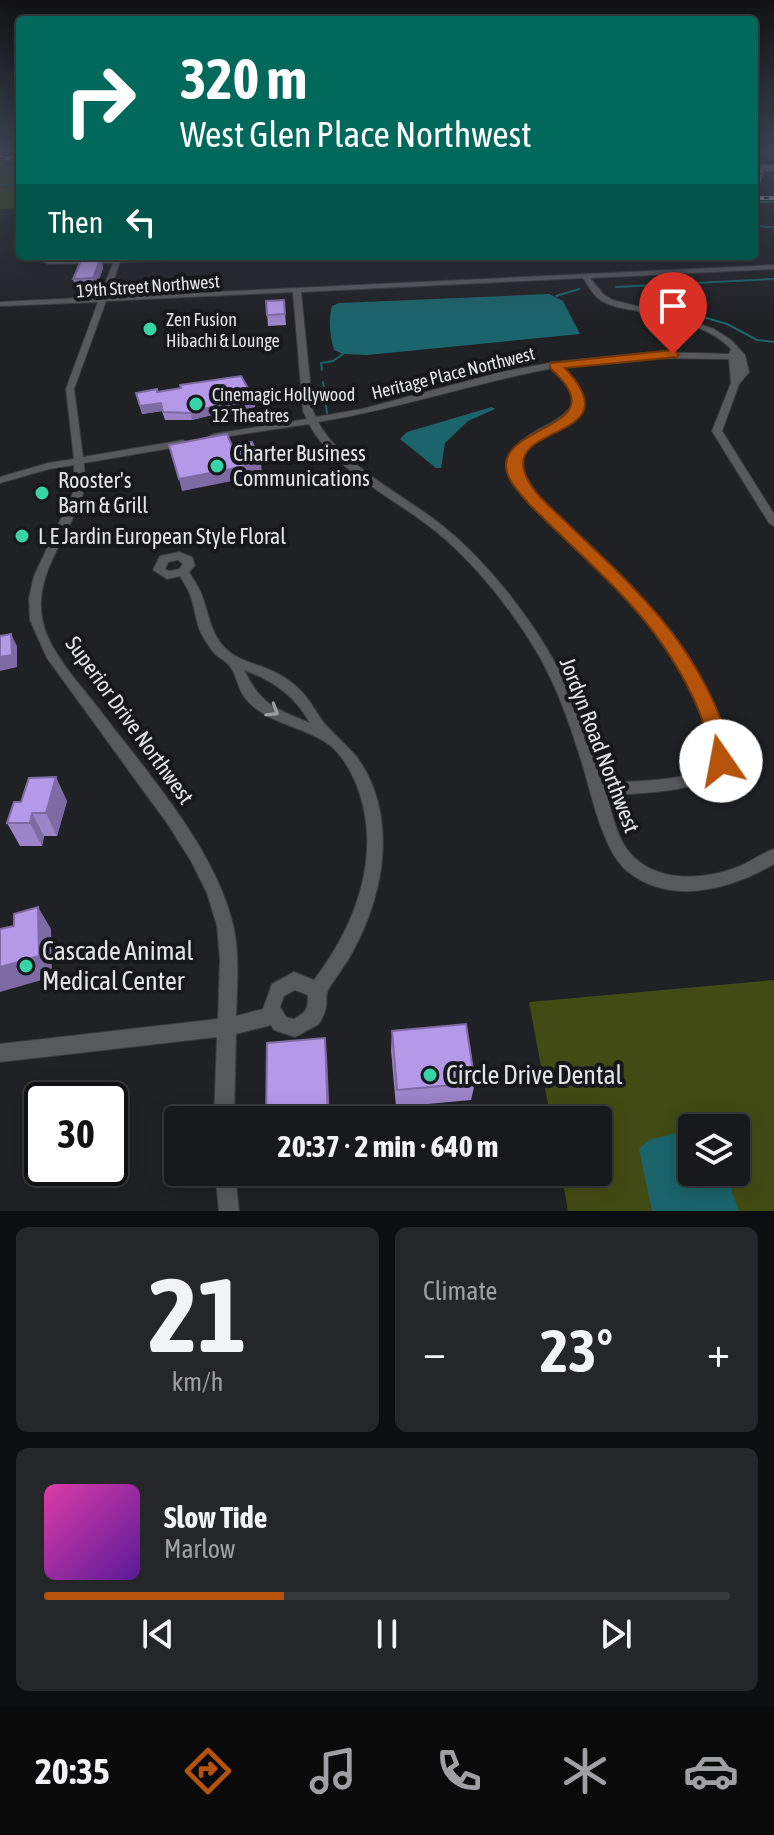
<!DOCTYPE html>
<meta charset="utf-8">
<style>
:root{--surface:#18191c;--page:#252629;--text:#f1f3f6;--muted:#9fa0a3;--line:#36383b;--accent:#b45309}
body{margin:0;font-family:"Asap Condensed",sans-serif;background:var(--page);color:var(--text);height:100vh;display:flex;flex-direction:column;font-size:30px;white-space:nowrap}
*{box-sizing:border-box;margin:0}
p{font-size:26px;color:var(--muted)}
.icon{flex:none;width:44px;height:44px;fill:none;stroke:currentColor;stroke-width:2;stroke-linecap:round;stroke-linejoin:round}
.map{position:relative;height:1211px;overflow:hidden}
.sheet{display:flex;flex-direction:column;gap:16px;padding:16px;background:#0d0e0f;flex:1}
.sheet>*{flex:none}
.hud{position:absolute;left:16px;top:16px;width:742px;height:244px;border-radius:8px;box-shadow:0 4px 20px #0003,0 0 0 2px var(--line);background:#00695c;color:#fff;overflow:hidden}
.controls{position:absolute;left:678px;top:1114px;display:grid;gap:16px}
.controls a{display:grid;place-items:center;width:72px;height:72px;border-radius:8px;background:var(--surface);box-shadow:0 4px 20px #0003,0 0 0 2px var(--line);font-size:40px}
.speed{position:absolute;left:24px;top:1082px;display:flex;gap:16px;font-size:40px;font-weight:700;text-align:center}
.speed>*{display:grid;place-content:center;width:104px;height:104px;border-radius:50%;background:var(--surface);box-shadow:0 4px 20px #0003,0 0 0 2px var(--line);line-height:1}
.speed .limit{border:4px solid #111;border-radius:12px;background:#fff;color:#111}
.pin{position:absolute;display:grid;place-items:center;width:68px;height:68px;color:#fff;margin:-82px -34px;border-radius:50% 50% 50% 0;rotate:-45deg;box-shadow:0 0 8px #0007}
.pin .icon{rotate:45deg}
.me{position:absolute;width:88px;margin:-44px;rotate:348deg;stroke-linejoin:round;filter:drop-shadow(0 0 6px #0008)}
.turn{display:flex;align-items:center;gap:28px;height:168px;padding:0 32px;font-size:36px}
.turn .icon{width:104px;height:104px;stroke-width:2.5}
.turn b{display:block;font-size:56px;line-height:68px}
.then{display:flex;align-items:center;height:76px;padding:0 32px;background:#0003;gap:16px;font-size:30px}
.big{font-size:60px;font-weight:700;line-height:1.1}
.sheet .widget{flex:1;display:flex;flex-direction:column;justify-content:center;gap:12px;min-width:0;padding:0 28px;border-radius:12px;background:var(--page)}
.sheet .dial{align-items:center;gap:0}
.dial b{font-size:104px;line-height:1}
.song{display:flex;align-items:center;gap:24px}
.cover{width:96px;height:96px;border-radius:12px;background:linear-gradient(135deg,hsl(320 70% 55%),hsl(270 70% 35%))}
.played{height:8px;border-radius:4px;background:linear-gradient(90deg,var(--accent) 35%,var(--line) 35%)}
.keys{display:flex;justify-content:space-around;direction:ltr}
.heat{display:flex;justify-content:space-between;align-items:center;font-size:44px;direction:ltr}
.sheet .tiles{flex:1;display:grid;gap:16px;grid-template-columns:1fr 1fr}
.widget:last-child{grid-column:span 2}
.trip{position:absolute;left:164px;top:1106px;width:448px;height:80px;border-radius:8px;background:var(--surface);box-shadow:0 4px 20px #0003,0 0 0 2px var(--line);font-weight:700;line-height:80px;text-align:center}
.dock{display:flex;height:128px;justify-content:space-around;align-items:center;background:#0a0a0b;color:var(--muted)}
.dock .icon{width:56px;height:56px}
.dock .on{color:var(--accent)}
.dock b{font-size:36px;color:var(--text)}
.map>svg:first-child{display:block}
.green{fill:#434b14;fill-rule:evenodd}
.water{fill:#1b646b}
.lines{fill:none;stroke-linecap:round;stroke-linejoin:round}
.stream{stroke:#1b646b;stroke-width:2}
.minor-casing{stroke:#3a3b3e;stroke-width:2}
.highway-casing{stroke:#3a3b3e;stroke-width:2}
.minor{fill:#58595d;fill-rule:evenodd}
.highway{fill:#b77eab;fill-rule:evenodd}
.rail-casing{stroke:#babbbd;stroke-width:4}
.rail{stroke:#17181b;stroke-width:2;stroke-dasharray:5;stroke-linecap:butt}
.wall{fill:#9b84c8}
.shaded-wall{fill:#7e6ba3}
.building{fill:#b499e9;stroke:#7e6ba3;stroke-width:2}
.oneway{stroke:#9e9fa2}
.route{fill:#b45309;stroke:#753606;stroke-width:2}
.poi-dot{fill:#37d4a6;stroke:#17181b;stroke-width:3}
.labels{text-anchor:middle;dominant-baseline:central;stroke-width:8;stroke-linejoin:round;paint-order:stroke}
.far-street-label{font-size:18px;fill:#e4e5e7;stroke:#17181b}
.far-poi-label{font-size:18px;fill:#e4e5e7;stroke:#17181b;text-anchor:start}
.poi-label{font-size:22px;fill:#e4e5e7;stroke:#17181b;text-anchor:start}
.street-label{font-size:22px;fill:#e4e5e7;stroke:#17181b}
.near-poi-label{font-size:26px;fill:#e4e5e7;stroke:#17181b;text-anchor:start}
</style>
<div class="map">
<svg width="774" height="1211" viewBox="0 0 774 1211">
<rect width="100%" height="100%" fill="#202125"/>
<g class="green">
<polygon points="0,161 20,162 20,208 0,209"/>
<path d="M774 980V1211H568L561 1172H598V1120H551L529 1002ZM692 1128H736V1172H692Z"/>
</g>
<g class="water">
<path d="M549 294 563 301 580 334 367 355 343 354 334 350C330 335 328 320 332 306L339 303Z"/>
<polygon points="492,407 495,409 468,421 445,443 441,468 436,468 400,439 407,432"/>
<polygon points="680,1132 692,1133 692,1172 725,1172 739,1211 652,1211 639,1149 649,1140"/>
</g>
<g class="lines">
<g class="stream">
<polyline points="0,184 20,186"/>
<polyline points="754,202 774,202"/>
<polyline points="754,226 774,227"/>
<polyline points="616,287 774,279"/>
<polyline points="556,296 579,289"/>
<polyline points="648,301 727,324 757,340 774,342"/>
<polyline points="322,370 321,363 333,361 343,354"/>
<polyline points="323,382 327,413"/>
</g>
<g class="minor-casing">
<g id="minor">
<path d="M31 256H40L49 260 169 257 173 259 169 261 120 262 108 297 774 265V269L590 278 604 295 613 300 671 315 714 329 731 340 745 355 749 372 739 384 722 431 774 514V526L769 523 712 431 731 383 729 359 655 358 561 367 579 387 584 402C579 409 576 416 569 421 556 432 519 442 519 462 519 493 636 589 660 618 684 645 702 678 716 712 721 724 730 745 727 758 720 794 636 793 607 795 611 810 615 829 623 843 645 882 697 882 735 868 749 863 760 854 774 849V864C730 890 670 906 627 871 602 850 591 791 581 760 570 724 557 687 538 654 512 610 477 566 438 533 398 500 334 471 309 424L210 439 208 437 213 434 307 419 303 411 293 292 106 301 74 389 83 457 183 440 188 443 183 446 84 463C84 472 86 484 83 493 71 534 34 572 42 618 47 649 77 681 96 705 143 768 215 847 233 925 240 955 237 986 236 1016L263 1009 272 984 294 972 314 980C356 925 383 854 357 786 351 771 340 751 325 742 301 726 265 723 245 698 238 689 237 675 229 665 226 661 219 658 215 654 210 648 205 640 201 633 195 621 195 605 189 592 187 587 183 582 180 576L167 579 153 570 160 556 179 552 192 557 195 565 189 572C193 579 198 586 201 593 209 613 210 633 225 648 236 659 249 662 263 667 276 672 289 679 299 689 310 699 315 711 324 723 336 737 351 748 361 763 397 820 384 893 354 949 347 964 336 976 328 990 325 996 327 1001 326 1007 325 1013 322 1019 319 1024L295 1037 274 1030 271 1025 236 1034 234 1120H214L217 1037 0 1062V1044L218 1019 220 959 217 926 207 893 191 861 169 826 47 658 30 620 29 598 34 576 74 491V465L49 469 0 483V477L48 463 74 459 66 389 98 302 0 306V302L100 297 113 263 48 264ZM583 278C588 285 592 293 598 298 607 306 622 308 633 310 665 318 708 324 731 349L729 354 655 352 555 362 501 372 362 409 316 417 313 411 301 292ZM553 368 571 388 574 402C560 427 527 427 513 452 509 459 509 467 513 475 519 488 530 499 539 510 570 545 606 577 640 611 658 631 738 746 706 767 684 782 630 781 603 783 591 748 580 713 564 680 539 628 490 564 444 527 407 497 340 464 318 422 398 409 474 383 553 368ZM178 560 183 564 179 569 169 571 165 569 168 562ZM244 670C274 681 295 696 310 723 276 709 261 705 244 670ZM295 990 308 995C308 1010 306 1012 294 1019L286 1017 280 1007 284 996Z"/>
<polygon points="215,1172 235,1172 239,1211 219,1211"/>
</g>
</g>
<g class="highway-casing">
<rect id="highway" x="754" y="165" width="20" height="6"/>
</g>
<use href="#minor" class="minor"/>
<use href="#highway" class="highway"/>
<g class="rail-casing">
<g id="rail">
<polyline points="0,158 20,160"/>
<polyline points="754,198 774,198"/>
</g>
</g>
<use href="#rail" class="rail"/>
</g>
<g class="wall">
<polygon points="754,164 763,174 758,191 754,191"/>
<polygon points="101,257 103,268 96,289 76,289 73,279"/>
<polygon points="284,300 286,325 268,326 266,301"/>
<polygon points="157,392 254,399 255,407 212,415 192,420 165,420 162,411 142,414 136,393"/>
<polygon points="67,801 57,836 44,836 42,846 20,846 7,823"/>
<polygon points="392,1031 475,1083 471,1100 396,1107 391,1050"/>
</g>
<g class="shaded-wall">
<polygon points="101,257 103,268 96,289 93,278"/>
<polygon points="254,399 255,407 212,415 192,420 191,413 211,407"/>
<polygon points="161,403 162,411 142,414 140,406"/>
<polygon points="261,463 262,475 182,491 179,479"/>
<polygon points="11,634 17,646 17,667 0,671 0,657"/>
<polygon points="56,777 67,801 57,836 46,813"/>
<polygon points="32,813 44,836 42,846 30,823"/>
<polygon points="38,907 51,929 52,977 0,992 0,967"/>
<polygon points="325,1038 327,1057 330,1120 328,1120"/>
</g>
<g class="building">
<polygon points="754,164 759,164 763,174 754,173"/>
<polygon points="101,257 93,278 73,279 82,258"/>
<polygon points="284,300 285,314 267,315 266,301"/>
<polygon points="241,376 254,399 211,407 191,413 163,412 161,403 140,406 136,393 157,389 157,392 181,388 180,385"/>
<polygon points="227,434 232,446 252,442 261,463 179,479 169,445"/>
<polygon points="11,634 12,655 0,657 0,636"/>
<polygon points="56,777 46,813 32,813 30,823 7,823 14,802 21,802 29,778"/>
<polygon points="38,907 39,956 0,967 0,929 14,926 14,914"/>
<polygon points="466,1024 475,1083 397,1090 392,1031"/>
<polygon points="325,1038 328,1120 266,1120 267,1043"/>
</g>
<defs><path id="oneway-chevron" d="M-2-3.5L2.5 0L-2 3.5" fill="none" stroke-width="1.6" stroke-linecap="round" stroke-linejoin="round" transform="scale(2)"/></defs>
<use class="oneway" href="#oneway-chevron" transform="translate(273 711) rotate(32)"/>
<linearGradient id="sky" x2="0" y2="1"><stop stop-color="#121214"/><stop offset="0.47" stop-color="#3c4351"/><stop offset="1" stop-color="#3c4351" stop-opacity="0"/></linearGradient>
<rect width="774" height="321" fill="url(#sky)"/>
<path class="route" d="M673 350 679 354 677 357 565 368C641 450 471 416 540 497 611 567 685 624 721 720 727 735 736 752 728 767L721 770 713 767C709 759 711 752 709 743 703 716 689 687 675 664 639 602 578 554 529 504 520 493 507 481 506 467 503 428 593 428 567 387 563 380 556 374 550 368V363Z"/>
<g class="poi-dot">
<circle cx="150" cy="329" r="8"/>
<circle cx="196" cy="404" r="8"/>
<circle cx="217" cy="466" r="8"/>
<circle cx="42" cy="493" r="8"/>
<circle cx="22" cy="536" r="8"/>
<circle cx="26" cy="966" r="8"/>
<circle cx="430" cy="1075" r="8"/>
</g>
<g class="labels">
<g class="far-street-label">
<text transform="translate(148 286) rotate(-4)">19th Street Northwest</text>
<text transform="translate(453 373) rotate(-14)">Heritage Place Northwest</text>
</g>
<g class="far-poi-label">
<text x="166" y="319">Zen Fusion<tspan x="166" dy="21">Hibachi &amp; Lounge</tspan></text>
<text x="212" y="394">Cinemagic Hollywood<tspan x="212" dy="21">12 Theatres</tspan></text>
</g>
<g class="poi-label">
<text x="233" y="453">Charter Business<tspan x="233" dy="25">Communications</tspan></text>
<text x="58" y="480">Rooster's<tspan x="58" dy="25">Barn &amp; Grill</tspan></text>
<text x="38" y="536">L E Jardin European Style Floral</text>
</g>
<g class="street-label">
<text transform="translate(130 720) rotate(54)">Superior Drive Northwest</text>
<text transform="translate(600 745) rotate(69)">Jordyn Road Northwest</text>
</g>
<g class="near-poi-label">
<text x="42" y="951">Cascade Animal<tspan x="42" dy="30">Medical Center</tspan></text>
<text x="446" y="1075">Circle Drive Dental</text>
</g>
</g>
</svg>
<div class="controls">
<a><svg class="icon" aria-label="layers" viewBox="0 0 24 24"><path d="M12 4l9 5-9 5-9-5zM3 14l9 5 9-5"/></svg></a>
</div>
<div class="speed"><div class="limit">30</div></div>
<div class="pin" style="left:673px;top:354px;background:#d93025"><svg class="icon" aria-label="arrive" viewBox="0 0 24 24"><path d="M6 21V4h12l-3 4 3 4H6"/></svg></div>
<svg class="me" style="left:721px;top:761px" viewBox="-20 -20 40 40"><circle r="19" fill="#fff"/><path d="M0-13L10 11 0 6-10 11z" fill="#b45309"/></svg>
<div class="trip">20:37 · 2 min · 640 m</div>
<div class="hud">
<div class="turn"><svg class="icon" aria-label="right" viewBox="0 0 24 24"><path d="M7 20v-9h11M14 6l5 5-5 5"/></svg><div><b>320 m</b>West Glen Place Northwest</div></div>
<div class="then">Then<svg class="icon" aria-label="left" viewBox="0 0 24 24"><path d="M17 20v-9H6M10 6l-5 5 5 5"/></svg></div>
</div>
</div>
<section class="sheet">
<div class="tiles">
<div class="widget dial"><b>21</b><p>km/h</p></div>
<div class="widget"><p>Climate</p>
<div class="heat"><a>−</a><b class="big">23°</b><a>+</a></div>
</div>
<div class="widget">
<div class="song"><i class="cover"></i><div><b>Slow Tide</b><p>Marlow</p></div></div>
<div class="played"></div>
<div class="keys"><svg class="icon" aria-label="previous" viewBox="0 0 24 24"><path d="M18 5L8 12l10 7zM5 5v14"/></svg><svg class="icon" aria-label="pause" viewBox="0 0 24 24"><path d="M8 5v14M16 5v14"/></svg><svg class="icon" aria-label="next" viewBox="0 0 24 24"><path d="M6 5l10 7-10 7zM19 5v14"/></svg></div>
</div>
</div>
</section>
<nav class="dock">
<b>20:35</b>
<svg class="icon on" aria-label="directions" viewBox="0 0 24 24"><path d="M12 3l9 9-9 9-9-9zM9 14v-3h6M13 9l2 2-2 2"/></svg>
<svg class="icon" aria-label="music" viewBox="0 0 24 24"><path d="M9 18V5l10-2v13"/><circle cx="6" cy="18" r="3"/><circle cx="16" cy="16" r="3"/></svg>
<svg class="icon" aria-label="phone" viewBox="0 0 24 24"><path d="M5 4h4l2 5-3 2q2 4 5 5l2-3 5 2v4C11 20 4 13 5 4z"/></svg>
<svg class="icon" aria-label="climate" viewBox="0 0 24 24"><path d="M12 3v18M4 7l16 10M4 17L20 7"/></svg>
<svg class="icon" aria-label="car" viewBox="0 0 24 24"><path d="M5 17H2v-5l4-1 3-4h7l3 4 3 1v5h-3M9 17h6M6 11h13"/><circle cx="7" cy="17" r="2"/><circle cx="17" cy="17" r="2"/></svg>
</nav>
